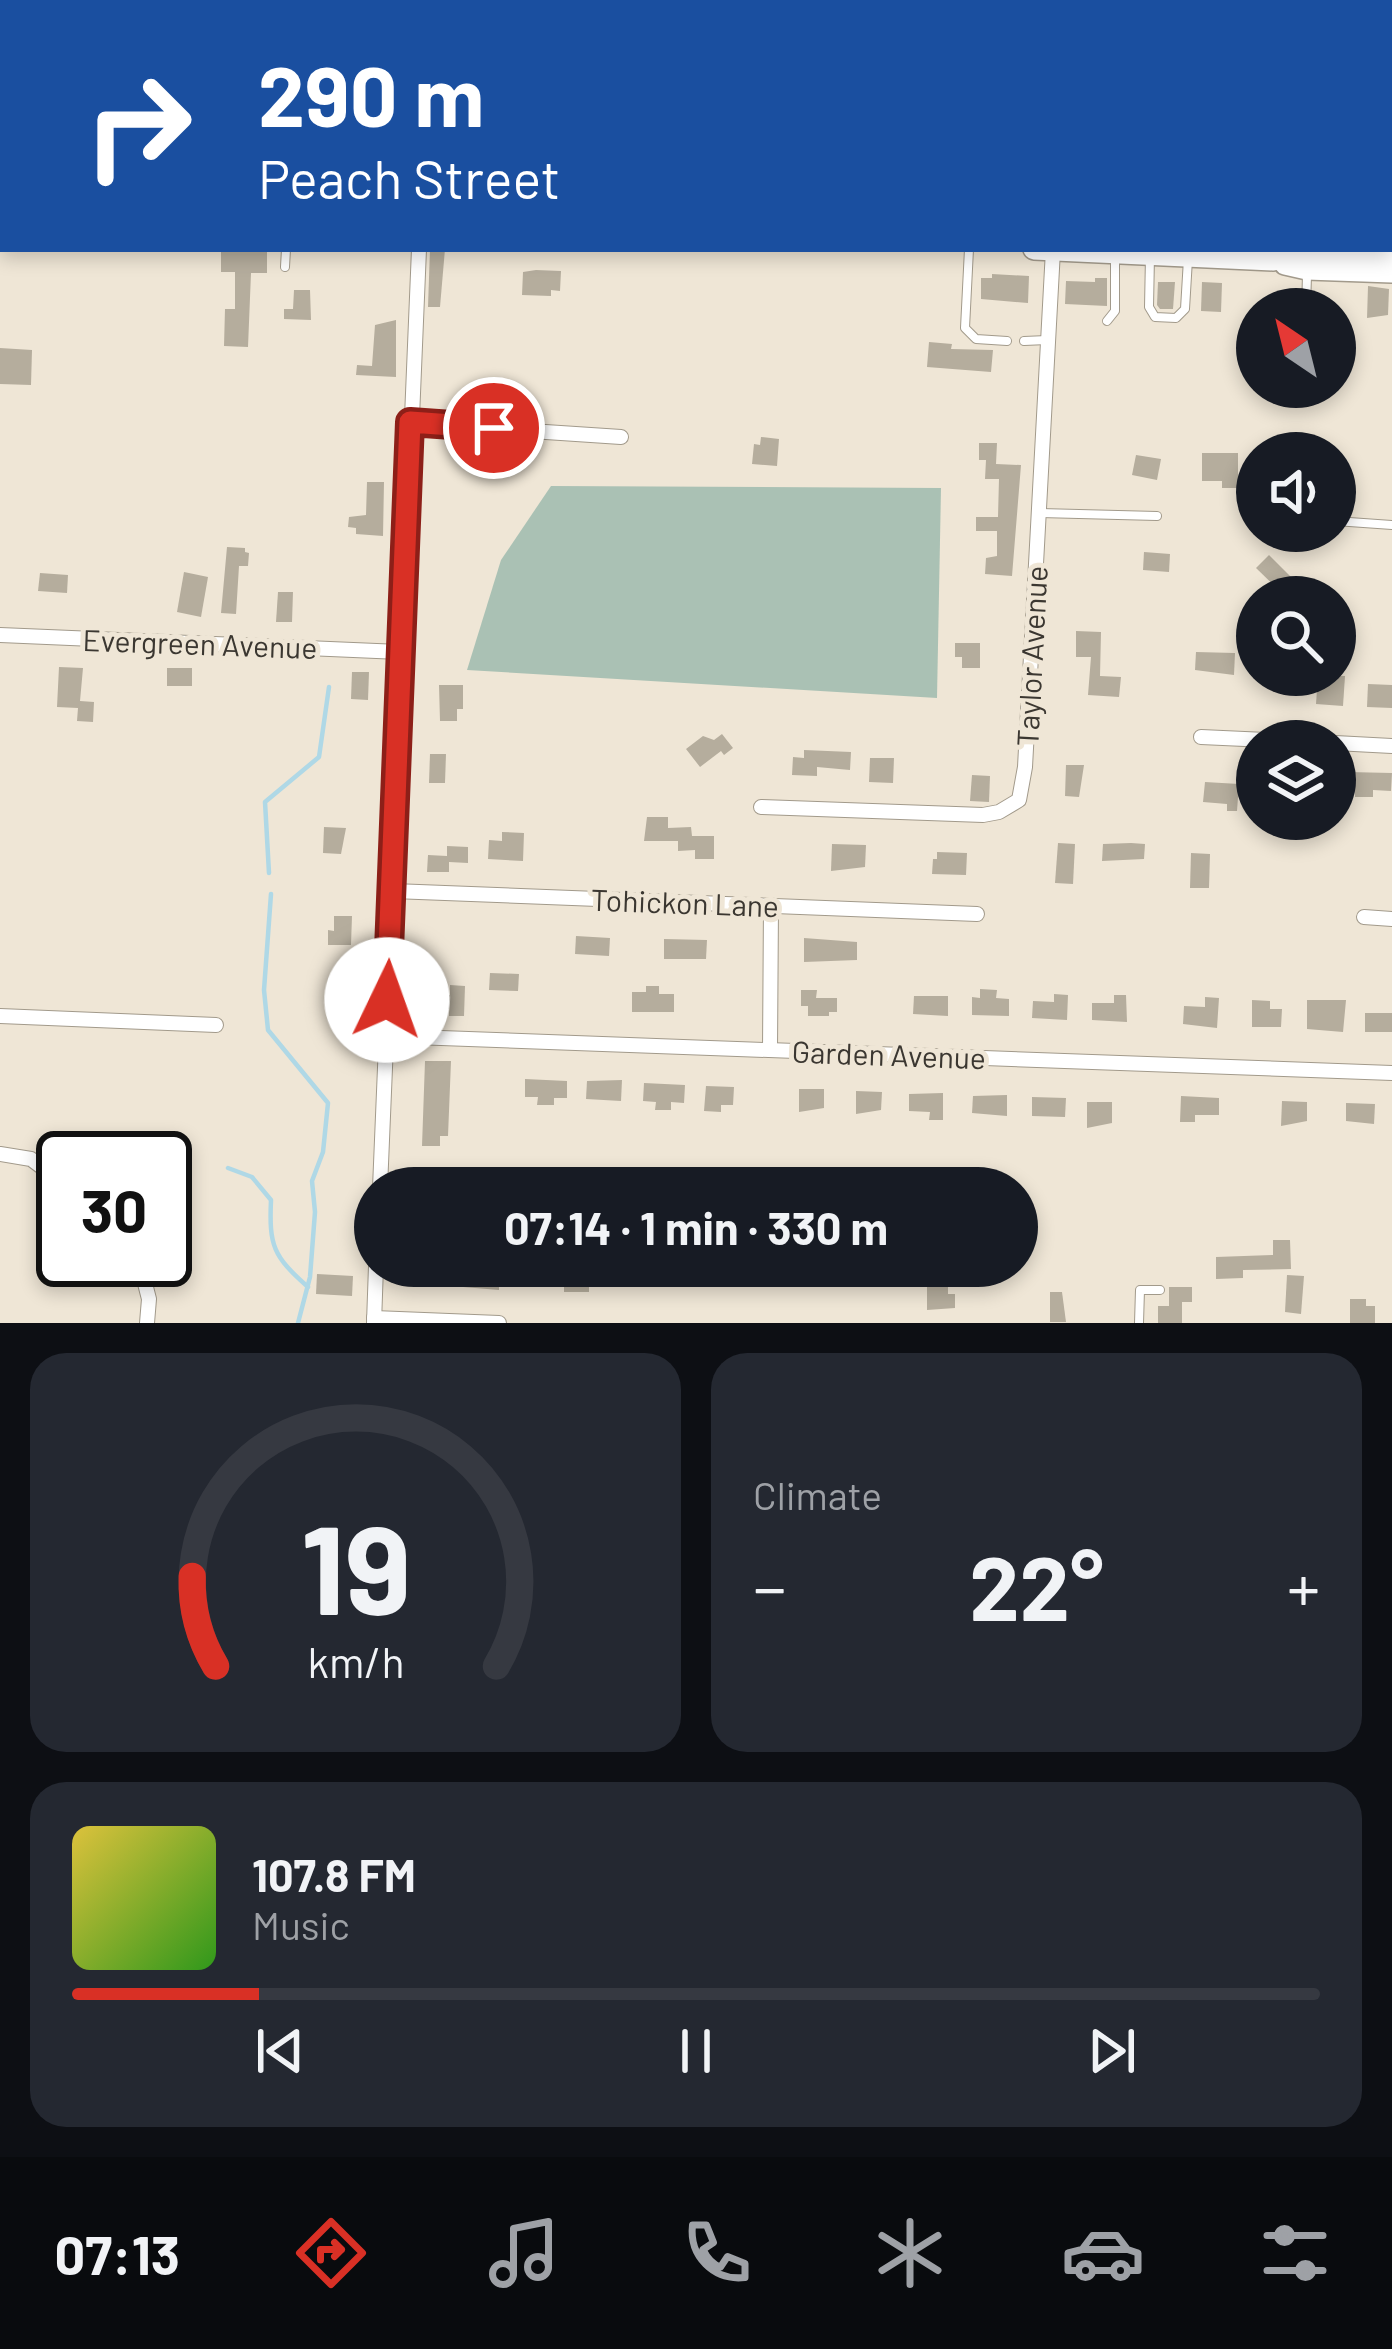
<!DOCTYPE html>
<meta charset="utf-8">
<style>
:root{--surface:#171b24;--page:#242831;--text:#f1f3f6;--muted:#9ea1a6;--line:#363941;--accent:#d93025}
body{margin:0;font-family:Barlow,sans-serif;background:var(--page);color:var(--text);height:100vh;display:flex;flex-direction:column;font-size:45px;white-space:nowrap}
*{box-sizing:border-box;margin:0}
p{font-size:39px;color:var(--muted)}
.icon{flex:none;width:66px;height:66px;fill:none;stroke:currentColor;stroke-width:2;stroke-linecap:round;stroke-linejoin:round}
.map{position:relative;height:1323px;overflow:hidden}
.side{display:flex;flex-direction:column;gap:30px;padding:30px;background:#0d0f14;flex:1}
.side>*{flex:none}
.guide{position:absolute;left:0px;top:0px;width:1392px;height:252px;box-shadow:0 6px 18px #0003;background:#1a4fa0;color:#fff;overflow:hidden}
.needle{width:78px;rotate:325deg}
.fabs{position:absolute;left:1236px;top:288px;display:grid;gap:24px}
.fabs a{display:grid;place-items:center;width:120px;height:120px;border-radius:50%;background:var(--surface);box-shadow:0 6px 18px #0003;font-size:60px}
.speed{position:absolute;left:36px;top:1131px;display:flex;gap:24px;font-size:60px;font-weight:700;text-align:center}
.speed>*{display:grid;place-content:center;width:156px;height:156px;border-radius:50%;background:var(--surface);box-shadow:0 6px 18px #0003;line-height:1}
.speed .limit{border:6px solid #111;border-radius:18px;background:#fff;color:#111}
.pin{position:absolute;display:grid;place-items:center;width:102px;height:102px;color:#fff;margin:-51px;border:6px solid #fff;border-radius:50%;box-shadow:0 3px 12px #0007}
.me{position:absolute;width:132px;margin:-66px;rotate:3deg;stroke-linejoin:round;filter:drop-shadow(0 0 9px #0008)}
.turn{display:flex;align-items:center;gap:42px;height:252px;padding:0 60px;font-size:54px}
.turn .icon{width:156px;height:156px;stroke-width:2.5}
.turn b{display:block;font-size:84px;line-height:102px}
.big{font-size:90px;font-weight:700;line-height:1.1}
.side .tile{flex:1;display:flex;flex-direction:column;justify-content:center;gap:18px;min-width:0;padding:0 42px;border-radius:36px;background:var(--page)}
.side .dial{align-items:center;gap:0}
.dial svg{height:312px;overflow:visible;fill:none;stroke:var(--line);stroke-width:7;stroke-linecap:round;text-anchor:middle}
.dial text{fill:var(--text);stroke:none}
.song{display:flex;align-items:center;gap:36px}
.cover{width:144px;height:144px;border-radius:18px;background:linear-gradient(135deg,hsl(50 70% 55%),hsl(110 70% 35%))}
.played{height:12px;border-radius:6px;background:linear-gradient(90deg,var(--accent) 15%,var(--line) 15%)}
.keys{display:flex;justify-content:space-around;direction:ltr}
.heat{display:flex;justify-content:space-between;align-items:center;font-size:66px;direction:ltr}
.side .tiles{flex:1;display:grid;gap:30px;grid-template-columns:1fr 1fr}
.tile:last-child{grid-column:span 2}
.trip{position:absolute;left:354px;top:1167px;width:684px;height:120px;border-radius:60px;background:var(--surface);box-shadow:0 6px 18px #0003;font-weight:700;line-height:120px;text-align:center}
.tabs{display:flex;height:192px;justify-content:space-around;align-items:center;background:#090b0e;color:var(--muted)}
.tabs .icon{width:84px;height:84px}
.tabs .selected{color:var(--accent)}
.tabs b{font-size:54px;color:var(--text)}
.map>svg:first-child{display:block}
.green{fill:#aac1b4}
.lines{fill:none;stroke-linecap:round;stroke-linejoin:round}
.stream{stroke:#afd8e6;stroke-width:4.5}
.building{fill:#b5ad9d}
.service-casing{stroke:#a29a8b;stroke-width:10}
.minor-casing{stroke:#a29a8b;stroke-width:16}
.secondary-casing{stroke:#a29a8b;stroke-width:24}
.service{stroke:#fff;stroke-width:8}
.minor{stroke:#fff;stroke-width:14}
.secondary{stroke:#fff;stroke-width:21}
.route-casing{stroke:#8d1f18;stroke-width:30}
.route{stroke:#d93025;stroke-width:21}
.labels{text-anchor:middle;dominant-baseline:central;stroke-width:10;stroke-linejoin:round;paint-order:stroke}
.street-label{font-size:30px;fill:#3b3731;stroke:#efe6d6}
</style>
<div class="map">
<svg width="1392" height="1323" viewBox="0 0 1392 1323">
<rect width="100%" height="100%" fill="#efe6d6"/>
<polygon class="green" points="551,486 941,488 937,698 467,670 501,560"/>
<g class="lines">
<g class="stream">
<polyline points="269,873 265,802 319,757 329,687"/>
<polyline points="271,894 264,990 268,1030 328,1103 323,1152 312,1181 315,1212 310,1277 298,1323"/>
<path d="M228 1168 252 1177 271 1200C269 1246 273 1256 308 1287"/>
</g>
</g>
<g class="building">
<polygon points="221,249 267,249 267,273 251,273 248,347 224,346 225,309 235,309 235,272 221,272"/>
<polygon points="430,249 445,249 440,307 428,307"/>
<polygon points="536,270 561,271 560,291 551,290 551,296 522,295 523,272"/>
<polygon points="992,274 1029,276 1028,303 981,299 981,278 992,278"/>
<polygon points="1095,278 1107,278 1107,306 1065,304 1066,281 1095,282"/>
<polygon points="1158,282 1175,282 1173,309 1160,309 1157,305"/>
<polygon points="1202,282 1222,283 1221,312 1201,311"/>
<polygon points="1368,286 1389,289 1388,315 1367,318"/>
<polygon points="294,290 310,290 311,320 284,319 284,309 293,309"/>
<polygon points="396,320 396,377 356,375 357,365 372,366 375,325"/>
<polygon points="929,342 952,344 951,349 993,350 991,372 927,367"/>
<polygon points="0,348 32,350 31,385 0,384"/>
<polygon points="761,437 779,439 777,466 752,464 754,444 760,445"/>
<polygon points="979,443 997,443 996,464 1021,465 1012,576 985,574 986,558 997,556 997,531 976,531 976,517 998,517 999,479 985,479 986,460 979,460"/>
<polygon points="1202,453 1238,453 1238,488 1222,488 1222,481 1202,481"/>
<polygon points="1136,455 1161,459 1157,480 1132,475"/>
<polygon points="367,482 384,482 383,536 356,534 356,528 348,527 349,517 366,515"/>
<polygon points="227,547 245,548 245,552 249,553 248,566 239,566 236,614 221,613"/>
<polygon points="1144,552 1170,554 1169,572 1143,570"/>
<polygon points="1269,555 1295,581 1283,594 1256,568"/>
<polygon points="184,572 208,577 201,617 177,612"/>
<polygon points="40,573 68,575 67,593 38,591"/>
<polygon points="278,592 293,592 292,622 276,622"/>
<polygon points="1076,631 1101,632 1100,676 1121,677 1119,697 1088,695 1091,657 1076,657"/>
<polygon points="955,643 980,643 980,668 962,668 962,657 955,657"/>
<polygon points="1196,652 1235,653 1234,675 1195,670"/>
<polygon points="59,667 83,668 80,701 94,702 93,722 77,721 78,708 57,707"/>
<rect x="167" y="668" width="25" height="18"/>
<polygon points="352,672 369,672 368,700 351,699"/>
<polygon points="1318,675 1345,676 1343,706 1316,704"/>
<polygon points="1368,684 1392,685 1392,708 1367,707"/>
<polygon points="439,685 463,685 463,709 457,709 457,721 440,721"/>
<polygon points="722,734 733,748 724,755 721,751 700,767 686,749 703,736 714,740"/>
<polygon points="804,750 851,752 850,770 817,767 817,776 792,775 793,757 804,758"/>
<polygon points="430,754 446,754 445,783 429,783"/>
<polygon points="870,758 894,758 893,783 869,782"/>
<polygon points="1066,765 1084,765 1079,797 1065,796"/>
<polygon points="1348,772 1392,773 1391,791 1373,790 1373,797 1355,797 1355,790 1348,790"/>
<polygon points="972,775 990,776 989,802 970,801"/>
<polygon points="1205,782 1239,784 1237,811 1227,811 1227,804 1203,802"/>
<polygon points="647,817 668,817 668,828 691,827 692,836 714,836 714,859 695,859 695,850 678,851 678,841 644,841"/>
<polygon points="324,827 346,828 341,854 323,853"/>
<polygon points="502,832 524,833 523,861 488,859 489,840 502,841"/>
<polygon points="1058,843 1075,844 1073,884 1055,883"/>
<polygon points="1131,843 1145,844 1144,859 1102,861 1103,844"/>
<polygon points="832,844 866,845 865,867 831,871"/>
<polygon points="447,846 468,847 468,863 449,862 449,872 427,872 428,855 447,856"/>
<polygon points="937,852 967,853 966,875 932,874 933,859 937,859"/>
<polygon points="1191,853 1210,854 1209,888 1190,888"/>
<polygon points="334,916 352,916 351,945 328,945 328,930 334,931"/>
<polygon points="576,936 610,938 609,956 575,954"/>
<polygon points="804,938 857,942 857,960 804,962"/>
<polygon points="664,939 707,940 706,959 664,959"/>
<polygon points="353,969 369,969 369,1013 351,1013 351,1000 346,1000 346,984 352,984"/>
<polygon points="490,973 519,974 518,991 489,990"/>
<polygon points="450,985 465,986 464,1016 449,1016 449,1009 425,1010 425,995 450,995"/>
<polygon points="646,986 659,986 659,994 674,994 674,1012 632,1012 632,992 646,992"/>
<polygon points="980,989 997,990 996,998 1009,999 1009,1016 972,1015 972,997 980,998"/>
<polygon points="801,990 817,990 816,998 837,998 837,1012 829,1012 829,1016 808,1016 808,1006 801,1006"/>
<polygon points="1054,994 1068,995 1067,1020 1032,1018 1033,1001 1054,1002"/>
<polygon points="1114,995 1126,995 1127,1022 1092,1020 1092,1003 1114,1003"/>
<polygon points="914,996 948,996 948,1016 913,1014"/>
<polygon points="1205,997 1219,998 1217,1028 1183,1024 1184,1006 1205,1007"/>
<polygon points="1252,1000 1270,1001 1270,1009 1282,1009 1281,1027 1252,1027"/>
<polygon points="1307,1000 1346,1000 1343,1032 1307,1029"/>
<rect x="1365" y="1013" width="27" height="19"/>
<polygon points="425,1061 451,1061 448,1136 440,1136 440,1146 422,1146"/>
<polygon points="525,1079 567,1081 567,1098 554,1098 554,1105 537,1105 538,1097 525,1097"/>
<polygon points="622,1080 621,1101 586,1099 587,1081"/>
<polygon points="644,1083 685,1085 684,1103 671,1102 671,1110 655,1110 656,1102 643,1101"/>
<polygon points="706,1086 734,1087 733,1105 721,1105 721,1112 704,1111"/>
<polygon points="799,1089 824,1089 824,1108 799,1112"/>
<polygon points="856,1091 882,1092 881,1110 856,1114"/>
<polygon points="943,1093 943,1120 929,1120 930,1112 909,1111 909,1094"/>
<polygon points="1007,1095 1007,1116 972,1113 973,1096"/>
<polygon points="1181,1096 1219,1098 1219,1115 1195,1115 1195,1122 1180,1122"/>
<polygon points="1032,1097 1066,1098 1065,1117 1032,1116"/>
<polygon points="1282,1101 1307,1102 1307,1121 1281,1126"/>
<polygon points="1087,1102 1112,1102 1112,1123 1087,1128"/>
<polygon points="1346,1103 1375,1104 1374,1124 1346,1121"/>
<polygon points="1273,1240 1290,1240 1291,1269 1243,1270 1243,1278 1216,1279 1216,1257 1273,1255"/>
<polygon points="470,1266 487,1266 487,1272 499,1272 499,1290 463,1287 463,1272 470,1272"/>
<polygon points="564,1272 589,1275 589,1292 564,1292"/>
<polygon points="317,1274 353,1276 352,1296 316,1294"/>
<polygon points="1287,1275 1304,1276 1301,1314 1285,1312"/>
<polygon points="927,1283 948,1283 948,1294 955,1294 955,1308 927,1310"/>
<polygon points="1169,1287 1192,1287 1192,1302 1182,1302 1182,1323 1158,1323 1158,1306 1169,1306"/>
<polygon points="1050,1292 1062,1292 1066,1322 1050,1322"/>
<polygon points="1350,1299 1366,1299 1366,1306 1375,1306 1375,1323 1350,1323"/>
</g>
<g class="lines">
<g class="service-casing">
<g id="service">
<polyline points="1255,3 1255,0"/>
<polyline points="1389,206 1392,206"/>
<polyline points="969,249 965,328 976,339 1007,341"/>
<polyline points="1150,256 1149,307 1155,317 1176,318 1185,309 1188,259"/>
<polyline points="285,267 286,249"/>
<polyline points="1306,309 1307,275"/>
<polyline points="1107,321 1115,311 1115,254"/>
<polyline points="1024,341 1047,340"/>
<polyline points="1293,400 1294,387"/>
<polyline points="1040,513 1157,516"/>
<polyline points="1247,515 1257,516"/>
<polyline points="1335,521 1392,525"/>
<polyline points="1139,1323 1140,1290 1160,1290"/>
</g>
</g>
<g class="minor-casing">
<g id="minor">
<polyline points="952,3 952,0"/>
<polyline points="410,423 621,437"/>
<polyline points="0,635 400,652"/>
<polyline points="1201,737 1289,741"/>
<polyline points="1335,743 1392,746"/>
<polyline points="761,807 983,815 999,812 1019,800 1025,767 1053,250"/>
<polyline points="393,891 977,914"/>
<polyline points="1364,917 1392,919"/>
<polyline points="0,1016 216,1025"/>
<polyline points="386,1036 1392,1073"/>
<polyline points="770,1050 771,905"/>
<polyline points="0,1154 31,1159 63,1183"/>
<polyline points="380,1188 419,249"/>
<polyline points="139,1260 149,1299 147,1323"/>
<polyline points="374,1318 499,1323"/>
<polyline points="374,1323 376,1266"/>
</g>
</g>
<g class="secondary-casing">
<g id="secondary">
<polyline points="0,196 3,196"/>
<polyline points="1034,249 1273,260 1304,254 1392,255"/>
<polyline points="1285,264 1307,269 1392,272"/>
</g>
</g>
<use href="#service" class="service"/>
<use href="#minor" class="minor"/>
<use href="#secondary" class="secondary"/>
</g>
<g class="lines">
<g class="route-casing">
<polyline id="route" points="387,1000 410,422 494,428"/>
</g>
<use href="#route" class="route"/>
</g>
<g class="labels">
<g class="street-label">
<text transform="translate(200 643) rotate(2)">Evergreen Avenue</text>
<text transform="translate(1031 656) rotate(-87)">Taylor Avenue</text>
<text transform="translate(685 902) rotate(2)">Tohickon Lane</text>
<text transform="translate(889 1054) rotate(2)">Garden Avenue</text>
</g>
</g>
</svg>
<div class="fabs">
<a><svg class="needle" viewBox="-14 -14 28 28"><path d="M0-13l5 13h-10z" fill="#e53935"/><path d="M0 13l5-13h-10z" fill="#9ea1a6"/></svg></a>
<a><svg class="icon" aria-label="sound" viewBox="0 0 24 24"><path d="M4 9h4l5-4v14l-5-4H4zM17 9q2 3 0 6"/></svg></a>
<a><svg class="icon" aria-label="search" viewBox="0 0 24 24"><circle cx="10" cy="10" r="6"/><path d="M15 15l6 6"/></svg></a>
<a><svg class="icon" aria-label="layers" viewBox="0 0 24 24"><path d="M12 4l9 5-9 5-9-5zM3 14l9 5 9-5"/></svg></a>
</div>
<div class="speed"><div class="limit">30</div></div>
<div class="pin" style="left:494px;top:428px;background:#d93025"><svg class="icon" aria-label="arrive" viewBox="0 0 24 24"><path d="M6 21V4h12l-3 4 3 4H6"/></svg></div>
<svg class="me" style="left:387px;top:1000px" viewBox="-20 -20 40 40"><circle r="19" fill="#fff"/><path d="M0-13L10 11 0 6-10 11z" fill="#d93025"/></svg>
<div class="trip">07:14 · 1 min · 330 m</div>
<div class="guide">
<div class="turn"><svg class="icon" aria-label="right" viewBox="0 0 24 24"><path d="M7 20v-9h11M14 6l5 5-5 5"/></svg><div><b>290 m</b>Peach Street</div></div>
</div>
</div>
<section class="side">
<div class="tiles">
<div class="tile dial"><svg viewBox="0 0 100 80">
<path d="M14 69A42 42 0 1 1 86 69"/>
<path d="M14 69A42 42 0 0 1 8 46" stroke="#d93025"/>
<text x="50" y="56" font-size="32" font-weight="700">19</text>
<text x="50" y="72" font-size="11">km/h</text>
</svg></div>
<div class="tile"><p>Climate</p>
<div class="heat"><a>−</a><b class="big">22°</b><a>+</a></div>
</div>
<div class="tile">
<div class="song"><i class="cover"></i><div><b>107.8 FM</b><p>Music</p></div></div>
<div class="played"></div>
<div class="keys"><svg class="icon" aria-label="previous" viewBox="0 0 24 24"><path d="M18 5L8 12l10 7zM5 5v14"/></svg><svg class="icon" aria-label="pause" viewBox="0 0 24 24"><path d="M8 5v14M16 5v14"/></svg><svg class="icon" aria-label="next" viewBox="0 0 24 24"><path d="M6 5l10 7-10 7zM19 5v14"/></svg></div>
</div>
</div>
</section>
<nav class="tabs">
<b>07:13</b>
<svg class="icon selected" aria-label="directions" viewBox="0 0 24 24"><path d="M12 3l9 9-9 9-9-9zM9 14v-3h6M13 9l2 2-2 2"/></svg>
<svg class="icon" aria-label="music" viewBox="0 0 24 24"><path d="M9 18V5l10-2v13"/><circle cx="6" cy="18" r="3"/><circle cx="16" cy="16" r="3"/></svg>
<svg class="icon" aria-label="phone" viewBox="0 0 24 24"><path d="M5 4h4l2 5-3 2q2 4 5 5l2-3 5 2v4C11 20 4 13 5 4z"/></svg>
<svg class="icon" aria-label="climate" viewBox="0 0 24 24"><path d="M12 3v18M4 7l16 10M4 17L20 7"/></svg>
<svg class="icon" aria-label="car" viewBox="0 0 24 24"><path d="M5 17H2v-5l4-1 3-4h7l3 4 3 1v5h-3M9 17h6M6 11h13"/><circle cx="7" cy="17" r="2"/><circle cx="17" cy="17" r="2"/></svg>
<svg class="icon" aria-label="filters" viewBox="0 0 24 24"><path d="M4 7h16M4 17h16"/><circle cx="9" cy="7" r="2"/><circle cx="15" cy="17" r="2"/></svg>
</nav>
